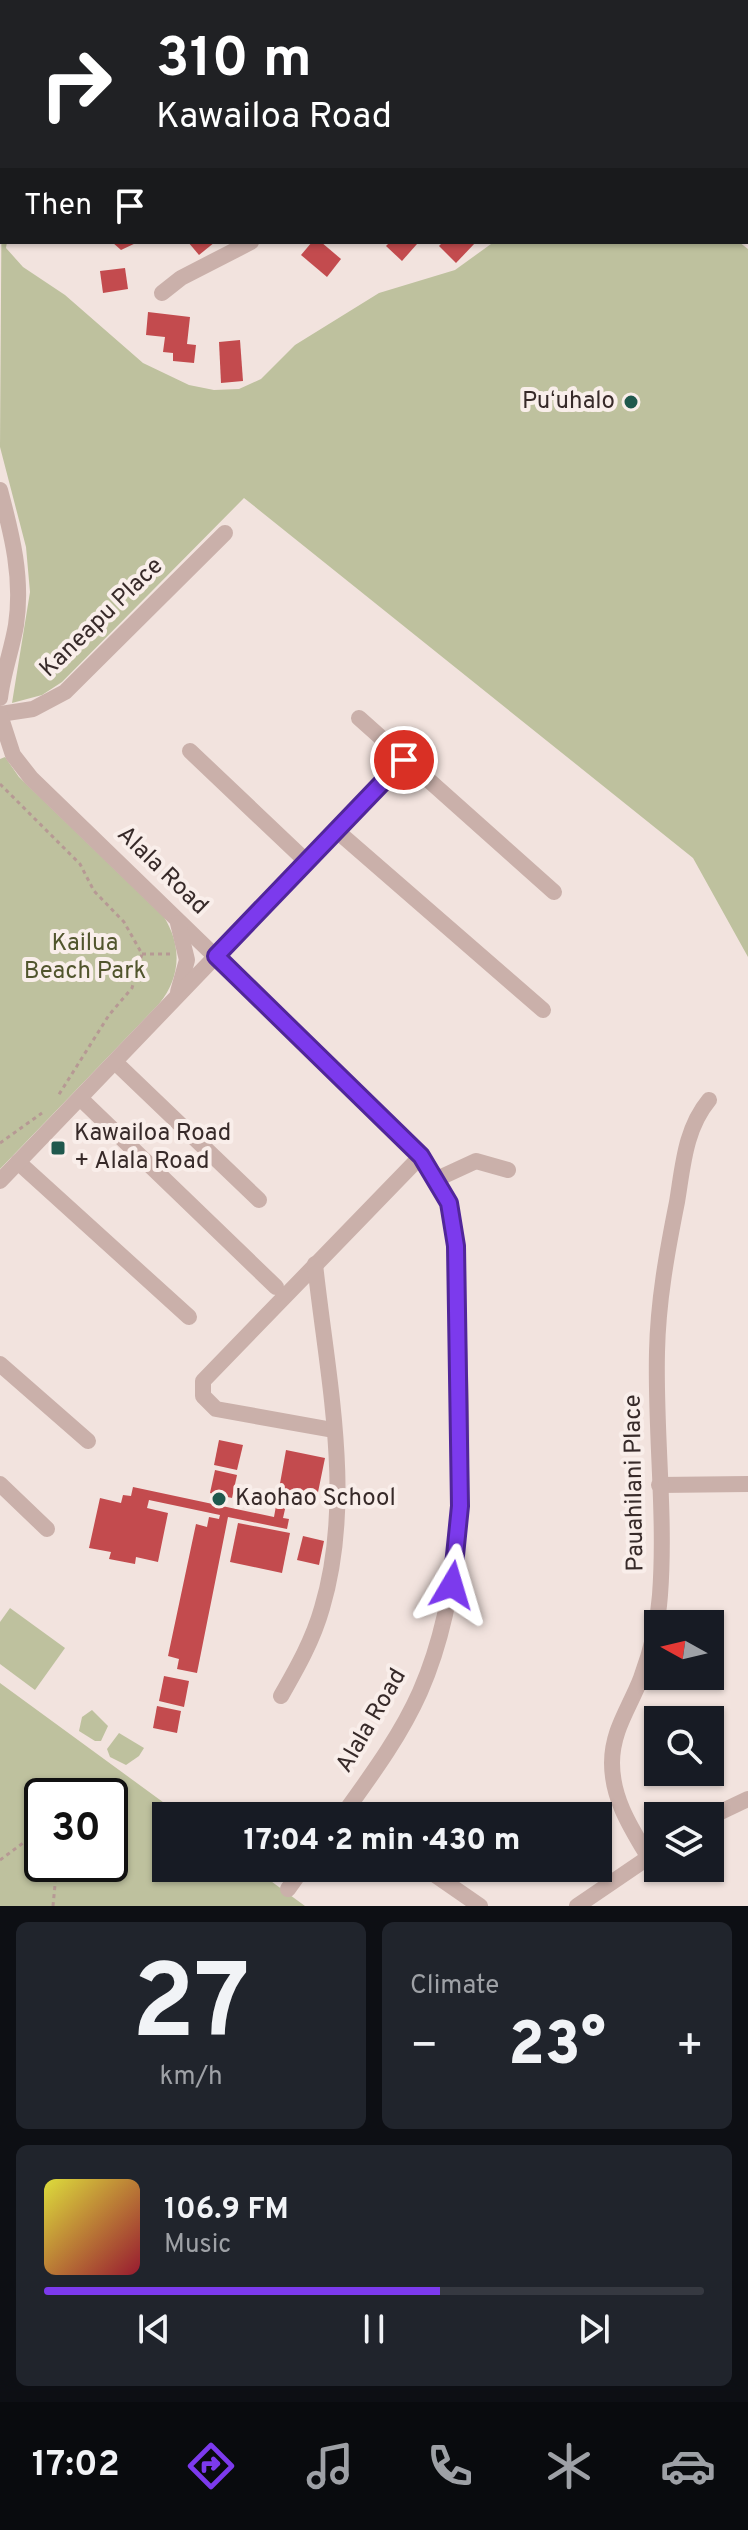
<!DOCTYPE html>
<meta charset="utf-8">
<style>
:root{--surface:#171b24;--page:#20242c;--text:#f1f3f6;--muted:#9ea1a6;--line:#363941;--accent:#7c3aed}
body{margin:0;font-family:Overpass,sans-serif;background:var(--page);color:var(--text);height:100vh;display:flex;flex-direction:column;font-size:30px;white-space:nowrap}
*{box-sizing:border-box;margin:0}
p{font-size:26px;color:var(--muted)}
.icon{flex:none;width:44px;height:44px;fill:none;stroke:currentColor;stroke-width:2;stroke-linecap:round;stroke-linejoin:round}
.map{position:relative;height:1906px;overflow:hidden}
.details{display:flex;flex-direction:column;gap:16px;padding:16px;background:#0d0f14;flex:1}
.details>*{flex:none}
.hud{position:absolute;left:0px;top:0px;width:748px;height:244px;box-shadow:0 2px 6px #0004;background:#202124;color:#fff;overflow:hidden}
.needle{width:52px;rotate:278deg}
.tools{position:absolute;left:644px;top:1610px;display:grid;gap:16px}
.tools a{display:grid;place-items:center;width:80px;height:80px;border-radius:0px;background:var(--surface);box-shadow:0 2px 6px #0004;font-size:40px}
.speed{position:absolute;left:24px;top:1778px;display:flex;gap:16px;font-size:40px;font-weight:700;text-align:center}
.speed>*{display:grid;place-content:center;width:104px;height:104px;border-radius:50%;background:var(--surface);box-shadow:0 2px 6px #0004;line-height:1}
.speed .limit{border:4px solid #111;border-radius:12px;background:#fff;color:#111}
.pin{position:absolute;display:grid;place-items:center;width:68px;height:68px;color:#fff;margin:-34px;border:4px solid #fff;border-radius:50%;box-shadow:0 2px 8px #0007}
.me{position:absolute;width:88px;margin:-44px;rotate:7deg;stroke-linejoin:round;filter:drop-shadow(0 0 6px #0008)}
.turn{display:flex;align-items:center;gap:28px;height:168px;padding:0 24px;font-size:36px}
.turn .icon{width:104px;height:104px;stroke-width:2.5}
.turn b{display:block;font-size:56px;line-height:68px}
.then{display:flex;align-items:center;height:76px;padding:0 24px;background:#0003;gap:16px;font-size:30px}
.big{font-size:60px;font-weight:800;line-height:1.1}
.details .widget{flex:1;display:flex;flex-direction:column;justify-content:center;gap:12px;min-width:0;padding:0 28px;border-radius:12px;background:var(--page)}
.details .dial{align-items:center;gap:0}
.dial b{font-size:104px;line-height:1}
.song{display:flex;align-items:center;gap:24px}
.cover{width:96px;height:96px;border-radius:12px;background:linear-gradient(135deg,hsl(60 70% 55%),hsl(350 70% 35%))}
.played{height:8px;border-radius:4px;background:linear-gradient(90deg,var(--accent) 60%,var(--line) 60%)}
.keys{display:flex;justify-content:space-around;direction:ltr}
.heat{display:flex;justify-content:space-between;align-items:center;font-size:44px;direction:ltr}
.details .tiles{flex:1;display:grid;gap:16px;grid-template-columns:1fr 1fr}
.widget:last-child{grid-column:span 2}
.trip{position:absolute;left:152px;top:1802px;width:460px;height:80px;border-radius:0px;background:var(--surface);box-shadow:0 2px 6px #0004;font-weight:800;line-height:80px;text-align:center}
.tabs{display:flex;height:128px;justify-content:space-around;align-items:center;background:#090b0e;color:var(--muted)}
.tabs .icon{width:56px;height:56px}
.tabs .current{color:var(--accent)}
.tabs b{font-size:36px;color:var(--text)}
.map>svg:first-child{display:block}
.green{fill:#bec19e;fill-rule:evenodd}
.building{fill:#c34b4e}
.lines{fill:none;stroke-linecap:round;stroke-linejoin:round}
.path{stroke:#b69994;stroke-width:3;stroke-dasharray:4 4;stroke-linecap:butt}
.minor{stroke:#cab0aa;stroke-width:16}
.route-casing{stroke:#51269a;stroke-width:20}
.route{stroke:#7c3aed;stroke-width:14}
.poi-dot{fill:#1f584d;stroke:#f9eeea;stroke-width:3}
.labels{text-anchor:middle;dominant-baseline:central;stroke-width:8;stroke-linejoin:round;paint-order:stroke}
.poi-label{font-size:24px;fill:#372a29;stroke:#f9eeea;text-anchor:start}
.street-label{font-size:24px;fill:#372a29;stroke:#f9eeea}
.park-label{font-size:24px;fill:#51552d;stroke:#f9eeea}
</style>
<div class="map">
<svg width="748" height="1906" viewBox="0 0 748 1906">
<rect width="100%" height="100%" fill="#f2e3de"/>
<g class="green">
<polygon points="2,145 2,242 7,242 6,248 23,267 65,295 143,363 189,385 214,390 239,389 261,379 295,345 379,293 455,270 491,244 739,242 748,249 748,957 693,858 244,498 62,682 42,695 12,703 30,592 26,547 0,447"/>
<path d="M5 757 19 777 164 917C182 946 181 977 159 1004L0 1169V759Z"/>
<polygon points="10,1608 65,1648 35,1690 0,1664 0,1622"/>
<path d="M0 1683 182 1816H166V1868H253L305 1906H0ZM42 1796H110V1864H42Z"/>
<polygon points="92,1710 108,1726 101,1741 95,1741 79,1731 82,1717"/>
<polygon points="119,1733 144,1748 139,1756 126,1765 110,1757 107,1749"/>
</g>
<g class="building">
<polygon points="112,242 138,242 121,250"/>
<polygon points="188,242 215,242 199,255"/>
<polygon points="312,242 321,242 341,259 327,277 301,255"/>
<polygon points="390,242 415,242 417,244 402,261 386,246"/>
<polygon points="443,242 476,242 456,263 439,246"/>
<polygon points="125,268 128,289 103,293 100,271"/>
<polygon points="148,312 190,317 187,344 196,345 194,363 173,361 173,353 163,352 165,337 146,335"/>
<polygon points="240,340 243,381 221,383 219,342"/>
<polygon points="219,1440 243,1445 237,1470 214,1465"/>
<polygon points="286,1450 325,1458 316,1502 288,1496 283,1518 289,1519 287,1529 228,1517 197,1673 177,1669 179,1659 168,1656 196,1524 207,1527 209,1517 219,1519 220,1515 149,1500 147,1508 168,1513 158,1562 136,1557 135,1564 109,1559 111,1552 89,1548 100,1498 121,1503 123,1495 131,1496 133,1487 274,1517"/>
<polygon points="215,1470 237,1475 232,1498 210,1493"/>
<polygon points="238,1523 290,1533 282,1573 230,1562"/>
<polygon points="303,1536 324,1541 319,1565 297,1560"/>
<polygon points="164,1676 189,1681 184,1707 159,1701"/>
<polygon points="157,1706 181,1711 177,1733 153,1728"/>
</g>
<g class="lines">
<g class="path">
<polyline points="115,0 117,2"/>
<polyline points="0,784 80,864 94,891 124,922 142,954 132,988 109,1015 58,1096"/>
<polyline points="142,954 170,954"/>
<polyline points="0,1143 42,1113"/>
<polyline points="0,1860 42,1829"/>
<polyline points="53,1906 57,1864"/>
</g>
<g class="minor">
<polyline points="178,2 180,0"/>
<polyline points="532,2 544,0"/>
<polyline points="0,133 2,132"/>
<polyline points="162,293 181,278 251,242"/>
<path d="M0 490C12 535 23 578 16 625 12 649 3 673 0 698"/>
<polyline points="0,714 33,709 65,692 225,533"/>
<path d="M0 715 13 755 31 778 408 1143C437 1172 453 1204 456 1246 458 1389 479 1558 420 1692 400 1737 370 1777 342 1816"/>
<polyline points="359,718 554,892"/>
<polyline points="190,751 307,862"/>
<polyline points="337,831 543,1010"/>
<polyline points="178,992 187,960 178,923"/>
<polyline points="115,1062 259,1200"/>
<polyline points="81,1099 276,1287"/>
<polyline points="18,1162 189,1317"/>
<polyline points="437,1179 476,1161 508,1170"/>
<polyline points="0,1181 404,760"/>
<polyline points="0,1364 88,1441"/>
<polyline points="333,1430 216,1409 203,1396 203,1381 421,1156"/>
<polyline points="0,1484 47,1529"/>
<polyline points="659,1485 748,1484"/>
<path d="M281 1696C297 1668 313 1640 322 1608 355 1498 327 1376 315 1264"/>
<polyline points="710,1817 748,1799"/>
<path d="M649 1858C631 1828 612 1799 612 1763 612 1730 630 1707 641 1678 651 1651 658 1623 660 1595 666 1515 655 1433 657 1352 658 1301 667 1252 677 1202 683 1166 685 1129 709 1100"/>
<polyline points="425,1868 480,1906"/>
<polyline points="288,1889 303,1868"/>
<polyline points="577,1906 655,1853"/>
</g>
</g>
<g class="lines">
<g class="route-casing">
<polyline id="route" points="404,760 216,956 421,1156 449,1203 456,1246 460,1506 452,1585"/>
</g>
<use href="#route" class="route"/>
</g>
<g class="poi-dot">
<circle cx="631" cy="402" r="8"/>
<rect x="50" y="1140" width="16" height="16" rx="4"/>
<circle cx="219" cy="1499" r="8"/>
</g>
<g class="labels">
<g class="poi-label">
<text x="615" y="402" text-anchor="end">Puʻuhalo</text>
<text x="74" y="1134">Kawailoa Road<tspan x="74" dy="28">+ Alala Road</tspan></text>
<text x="235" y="1499">Kaohao School</text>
</g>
<g class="street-label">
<text transform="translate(102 618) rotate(-44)">Kaneapu Place</text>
<text transform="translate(162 871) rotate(44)">Alala Road</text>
<text transform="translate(635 1483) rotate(-91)">Pauahilani Place</text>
<text transform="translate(372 1721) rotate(-60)">Alala Road</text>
</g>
<g class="park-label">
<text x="85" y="944">Kailua<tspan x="85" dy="28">Beach Park</tspan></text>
</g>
</g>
</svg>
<div class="tools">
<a><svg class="needle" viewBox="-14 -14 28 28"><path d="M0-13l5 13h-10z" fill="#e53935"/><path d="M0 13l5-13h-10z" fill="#9ea1a6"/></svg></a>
<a><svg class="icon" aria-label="search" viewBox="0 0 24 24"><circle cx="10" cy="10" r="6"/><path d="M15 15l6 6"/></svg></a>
<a><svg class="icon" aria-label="layers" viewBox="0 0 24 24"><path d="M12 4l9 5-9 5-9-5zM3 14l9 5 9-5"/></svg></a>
</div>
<div class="speed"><div class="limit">30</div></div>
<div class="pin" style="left:404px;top:760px;background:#d93025"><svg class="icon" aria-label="arrive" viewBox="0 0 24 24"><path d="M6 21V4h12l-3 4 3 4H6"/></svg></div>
<svg class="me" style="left:452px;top:1585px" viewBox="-20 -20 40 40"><path d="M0-17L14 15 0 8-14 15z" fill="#7c3aed" stroke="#fff" stroke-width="4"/></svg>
<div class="trip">17:04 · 2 min · 430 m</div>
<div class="hud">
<div class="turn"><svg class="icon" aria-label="right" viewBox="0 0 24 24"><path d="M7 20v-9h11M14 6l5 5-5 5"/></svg><div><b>310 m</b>Kawailoa Road</div></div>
<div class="then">Then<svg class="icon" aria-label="arrive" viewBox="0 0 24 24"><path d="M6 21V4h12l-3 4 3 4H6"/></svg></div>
</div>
</div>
<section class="details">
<div class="tiles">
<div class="widget dial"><b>27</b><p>km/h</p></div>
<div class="widget"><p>Climate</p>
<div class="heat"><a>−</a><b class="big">23°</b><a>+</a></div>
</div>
<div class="widget">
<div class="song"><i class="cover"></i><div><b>106.9 FM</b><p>Music</p></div></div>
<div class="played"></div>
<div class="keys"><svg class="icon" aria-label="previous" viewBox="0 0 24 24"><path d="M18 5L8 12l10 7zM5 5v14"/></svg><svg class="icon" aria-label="pause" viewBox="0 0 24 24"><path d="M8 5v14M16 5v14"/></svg><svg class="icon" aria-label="next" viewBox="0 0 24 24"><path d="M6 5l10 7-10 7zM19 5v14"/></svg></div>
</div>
</div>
</section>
<nav class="tabs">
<b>17:02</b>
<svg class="icon current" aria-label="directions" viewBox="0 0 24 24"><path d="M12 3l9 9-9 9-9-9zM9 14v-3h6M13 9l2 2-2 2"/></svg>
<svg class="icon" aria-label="music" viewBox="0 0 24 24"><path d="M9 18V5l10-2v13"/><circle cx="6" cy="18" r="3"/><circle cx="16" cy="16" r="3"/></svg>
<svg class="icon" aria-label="phone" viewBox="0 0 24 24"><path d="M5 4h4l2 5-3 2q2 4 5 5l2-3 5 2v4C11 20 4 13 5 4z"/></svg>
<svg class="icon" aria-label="climate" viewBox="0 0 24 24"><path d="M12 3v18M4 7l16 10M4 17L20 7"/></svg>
<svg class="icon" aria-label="car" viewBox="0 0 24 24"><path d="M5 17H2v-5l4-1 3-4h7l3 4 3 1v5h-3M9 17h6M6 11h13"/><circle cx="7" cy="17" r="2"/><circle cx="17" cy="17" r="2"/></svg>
</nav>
